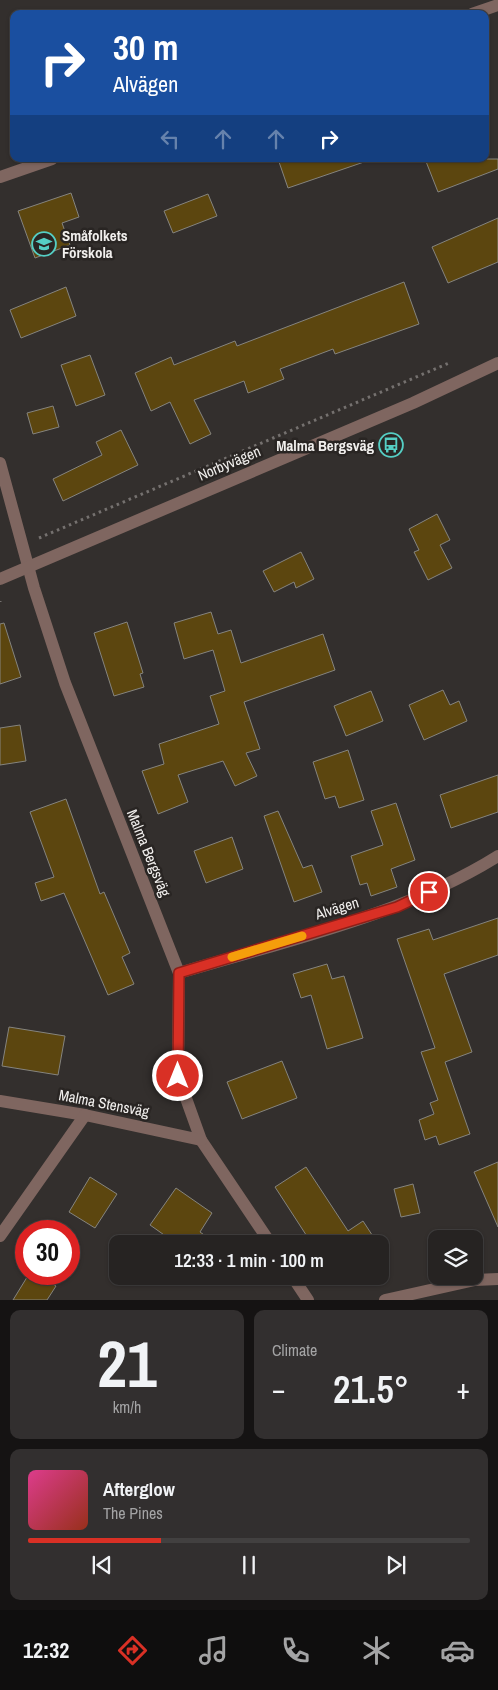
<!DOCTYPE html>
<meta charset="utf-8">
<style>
:root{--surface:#262322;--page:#322f2f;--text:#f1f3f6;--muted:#a4a4a5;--line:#424040;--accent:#d93025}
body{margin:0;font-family:"Archivo Narrow",sans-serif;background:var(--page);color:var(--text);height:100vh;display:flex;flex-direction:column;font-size:19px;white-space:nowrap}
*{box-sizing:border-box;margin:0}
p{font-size:16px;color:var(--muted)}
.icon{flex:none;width:28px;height:28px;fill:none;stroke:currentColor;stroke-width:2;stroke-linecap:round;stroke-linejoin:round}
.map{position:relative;height:1300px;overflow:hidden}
.drawer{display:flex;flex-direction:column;gap:10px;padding:10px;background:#151313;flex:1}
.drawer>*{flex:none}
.top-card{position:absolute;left:10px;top:10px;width:479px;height:152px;border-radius:10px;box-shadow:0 1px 4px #0004,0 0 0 1px var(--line);background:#1a4fa0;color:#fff;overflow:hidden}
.fabs{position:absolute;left:428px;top:1230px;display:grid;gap:10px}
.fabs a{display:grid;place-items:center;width:55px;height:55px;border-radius:10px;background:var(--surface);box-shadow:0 1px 4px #0004,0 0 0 1px var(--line);font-size:25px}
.speed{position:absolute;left:15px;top:1220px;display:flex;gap:10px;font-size:25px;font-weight:700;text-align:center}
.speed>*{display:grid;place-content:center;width:65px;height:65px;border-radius:50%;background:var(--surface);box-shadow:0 1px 4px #0004,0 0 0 1px var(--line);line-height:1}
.speed .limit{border:8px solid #d22;background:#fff;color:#111}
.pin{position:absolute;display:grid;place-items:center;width:42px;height:42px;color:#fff;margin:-21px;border:2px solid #fff;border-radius:50%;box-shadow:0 1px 5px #0007}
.me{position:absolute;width:55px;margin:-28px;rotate:0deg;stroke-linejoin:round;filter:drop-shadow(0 0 4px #0008)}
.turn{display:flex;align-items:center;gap:18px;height:105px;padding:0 20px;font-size:22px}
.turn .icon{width:65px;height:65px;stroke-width:2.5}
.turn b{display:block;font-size:35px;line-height:42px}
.lanes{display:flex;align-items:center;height:48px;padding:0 20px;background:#0003;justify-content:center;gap:25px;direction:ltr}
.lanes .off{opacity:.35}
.big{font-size:38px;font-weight:600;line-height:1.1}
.drawer .widget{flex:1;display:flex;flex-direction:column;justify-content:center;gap:8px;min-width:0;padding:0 18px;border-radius:10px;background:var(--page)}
.drawer .dial{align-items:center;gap:0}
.dial b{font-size:65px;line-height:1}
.song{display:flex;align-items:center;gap:15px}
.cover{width:60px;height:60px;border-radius:8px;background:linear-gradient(135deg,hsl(330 70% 55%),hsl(10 70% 35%))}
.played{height:5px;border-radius:2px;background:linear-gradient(90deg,var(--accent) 30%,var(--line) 30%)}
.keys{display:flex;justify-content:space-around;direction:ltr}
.heat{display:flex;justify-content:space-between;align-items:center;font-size:28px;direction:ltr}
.drawer .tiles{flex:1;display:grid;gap:10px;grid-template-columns:1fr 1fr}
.widget:last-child{grid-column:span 2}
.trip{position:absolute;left:109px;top:1235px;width:280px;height:50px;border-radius:10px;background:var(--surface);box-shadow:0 1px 4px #0004,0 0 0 1px var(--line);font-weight:600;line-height:50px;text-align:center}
.tabs{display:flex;height:80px;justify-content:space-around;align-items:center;background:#0f0e0e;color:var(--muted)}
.tabs .icon{width:35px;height:35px}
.tabs .on{color:var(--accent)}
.tabs b{font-size:22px;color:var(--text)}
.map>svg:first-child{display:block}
.building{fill:#5c460f;stroke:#85847f}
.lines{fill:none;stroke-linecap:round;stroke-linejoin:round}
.path{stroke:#75716f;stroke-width:3;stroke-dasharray:2.5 4;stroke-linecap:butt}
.minor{stroke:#7f6660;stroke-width:12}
.route-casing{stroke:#8d1f18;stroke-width:12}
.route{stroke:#d93025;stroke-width:9}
.slow{stroke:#f59e0b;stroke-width:9}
.labels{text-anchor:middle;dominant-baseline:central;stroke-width:5;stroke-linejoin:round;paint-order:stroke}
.poi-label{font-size:15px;font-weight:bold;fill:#f1efed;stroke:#292523;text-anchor:start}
.street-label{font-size:15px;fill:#f1efed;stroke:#292523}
</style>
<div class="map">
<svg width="498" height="1300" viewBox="0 0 498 1300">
<rect width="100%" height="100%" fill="#332f2d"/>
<g class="building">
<polygon points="278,159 364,159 364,162 288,188"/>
<polygon points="425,159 498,159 498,169 438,192"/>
<polygon points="71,193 79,217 62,223 70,245 35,258 18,211"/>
<polygon points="208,194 217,216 173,233 164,211"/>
<polygon points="498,218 498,262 448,283 432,247"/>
<polygon points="404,282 419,324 335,354 333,349 280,369 284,379 248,393 244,381 194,400 211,434 190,444 170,402 151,411 135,373 171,357 174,365 235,341 237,346"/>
<polygon points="66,287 76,316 21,338 10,310"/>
<polygon points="90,355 105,395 76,406 61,365"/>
<polygon points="53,406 59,427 33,434 27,413"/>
<polygon points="121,430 138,465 63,501 53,479 102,455 96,442"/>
<polygon points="437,514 450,540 440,545 452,568 428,580 414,552 419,550 409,529"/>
<polygon points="301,552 314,579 296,588 294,582 274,592 263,571"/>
<polygon points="211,612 218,634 231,630 241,663 323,634 335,670 244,702 260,749 246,753 257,776 235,786 223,761 178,775 188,802 158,814 142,771 164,764 159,744 219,724 210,696 225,691 213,650 184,659 174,623"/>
<polygon points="127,622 143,673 140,674 144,687 114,696 94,633"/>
<polygon points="4,623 21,677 0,684 0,624"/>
<polygon points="443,690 450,705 459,701 467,721 424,740 409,705"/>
<polygon points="371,691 383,721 346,736 334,706"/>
<polygon points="20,725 26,761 0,765 0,728"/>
<polygon points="348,750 364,800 339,808 335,796 325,799 313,762"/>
<polygon points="498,775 498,812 451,828 440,795"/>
<polygon points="66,799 100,894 104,892 130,953 122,957 134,984 108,995 64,893 41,901 35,883 54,877 30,812"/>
<polygon points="396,803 415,860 391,869 397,887 371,896 367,883 360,885 351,856 383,845 371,811"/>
<polygon points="278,811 303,868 312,865 322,892 294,902 264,816"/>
<polygon points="232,837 243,869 206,883 194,851"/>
<polygon points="498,918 498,955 444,974 472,1052 445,1062 470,1134 439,1145 436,1136 425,1140 419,1120 434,1114 430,1103 438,1100 421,1052 435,1048 397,939 429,929 433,940"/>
<polygon points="327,964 332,979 344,976 363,1038 327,1049 311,995 301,998 293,974"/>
<polygon points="9,1027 65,1036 58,1075 2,1066"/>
<polygon points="282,1061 297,1098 242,1119 227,1082"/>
<polygon points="498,1162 498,1227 474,1172"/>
<polygon points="306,1167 348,1231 363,1221 378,1244 312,1244 275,1187"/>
<polygon points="90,1177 117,1194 95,1228 69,1212"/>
<polygon points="413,1184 420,1213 401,1217 394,1189"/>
<polygon points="176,1188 212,1213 200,1232 217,1244 177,1244 150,1225"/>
<polygon points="29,1274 36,1274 56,1286 47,1300 13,1300"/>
</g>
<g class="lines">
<g class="path">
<polyline points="39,538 449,363"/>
<polyline points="0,601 0,602"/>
</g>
<g class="minor">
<polyline points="472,14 498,5"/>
<polyline points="0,177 52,159"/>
<polyline points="0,463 34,588 65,683 179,973 178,1076 201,1140 271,1244"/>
<polyline points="0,579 413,403 498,363"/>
<path d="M179 973C285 941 404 915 498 856"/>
<polyline points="0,1101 85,1115 201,1140"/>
<polyline points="0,1236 85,1115"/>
<polyline points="292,1276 308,1300"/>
<polyline points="385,1300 475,1280 498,1279"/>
</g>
</g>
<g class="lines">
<g class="route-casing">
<polyline id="route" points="178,1076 179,973 397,907 429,892"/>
</g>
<use href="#route" class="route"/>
<polyline class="slow" points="232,957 302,936"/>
</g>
<defs>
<g id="school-ring" transform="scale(1.25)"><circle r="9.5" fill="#292523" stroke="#55cec4" stroke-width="1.5"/><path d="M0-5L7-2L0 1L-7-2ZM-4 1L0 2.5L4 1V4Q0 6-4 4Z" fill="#55cec4"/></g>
<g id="bus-ring" transform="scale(1.25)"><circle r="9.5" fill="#292523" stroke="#55cec4" stroke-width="1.5"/><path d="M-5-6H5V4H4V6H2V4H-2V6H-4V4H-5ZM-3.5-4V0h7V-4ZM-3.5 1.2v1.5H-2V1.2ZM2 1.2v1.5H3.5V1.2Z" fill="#55cec4"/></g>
</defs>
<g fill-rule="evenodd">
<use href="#school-ring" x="44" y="244"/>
<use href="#bus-ring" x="391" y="445"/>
</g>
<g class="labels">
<g class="poi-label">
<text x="62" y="235">Småfolkets<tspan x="62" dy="17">Förskola</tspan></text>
<text x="374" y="445" text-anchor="end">Malma Bergsväg</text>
</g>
<g class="street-label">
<text transform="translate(229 463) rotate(-23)">Norbyvägen</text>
<text transform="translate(149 853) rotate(68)">Malma Bergsväg</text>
<text transform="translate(337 908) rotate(-17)">Alvägen</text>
<text transform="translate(104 1103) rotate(11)">Malma Stensväg</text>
</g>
</g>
</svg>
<div class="fabs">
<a><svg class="icon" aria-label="layers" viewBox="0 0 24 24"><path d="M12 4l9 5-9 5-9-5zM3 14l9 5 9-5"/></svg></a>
</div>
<div class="speed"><div class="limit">30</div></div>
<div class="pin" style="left:429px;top:892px;background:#d93025"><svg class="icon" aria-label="arrive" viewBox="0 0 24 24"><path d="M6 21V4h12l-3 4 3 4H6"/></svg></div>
<svg class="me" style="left:178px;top:1076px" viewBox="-20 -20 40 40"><circle r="17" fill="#d93025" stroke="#fff" stroke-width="3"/><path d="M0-11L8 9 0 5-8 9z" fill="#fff"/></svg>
<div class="trip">12:33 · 1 min · 100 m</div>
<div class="top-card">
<div class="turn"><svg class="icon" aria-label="right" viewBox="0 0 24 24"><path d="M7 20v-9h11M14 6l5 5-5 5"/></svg><div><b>30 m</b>Alvägen</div></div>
<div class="lanes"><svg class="icon off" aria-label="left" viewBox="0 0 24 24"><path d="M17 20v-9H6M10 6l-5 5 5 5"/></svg><svg class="icon off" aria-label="ahead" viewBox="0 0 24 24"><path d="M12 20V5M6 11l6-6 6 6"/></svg><svg class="icon off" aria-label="ahead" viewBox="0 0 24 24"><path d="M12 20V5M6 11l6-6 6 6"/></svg><svg class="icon" aria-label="right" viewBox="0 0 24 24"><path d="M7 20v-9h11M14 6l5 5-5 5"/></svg></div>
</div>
</div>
<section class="drawer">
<div class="tiles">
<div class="widget dial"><b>21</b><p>km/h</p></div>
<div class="widget"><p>Climate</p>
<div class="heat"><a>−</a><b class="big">21.5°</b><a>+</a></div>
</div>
<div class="widget">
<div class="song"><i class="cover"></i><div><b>Afterglow</b><p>The Pines</p></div></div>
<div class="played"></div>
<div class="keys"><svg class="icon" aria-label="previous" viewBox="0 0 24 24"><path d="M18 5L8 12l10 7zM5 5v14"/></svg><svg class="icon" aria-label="pause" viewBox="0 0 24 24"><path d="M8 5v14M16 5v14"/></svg><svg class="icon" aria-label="next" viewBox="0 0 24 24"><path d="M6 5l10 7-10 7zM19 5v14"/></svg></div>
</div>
</div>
</section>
<nav class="tabs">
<b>12:32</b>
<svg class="icon on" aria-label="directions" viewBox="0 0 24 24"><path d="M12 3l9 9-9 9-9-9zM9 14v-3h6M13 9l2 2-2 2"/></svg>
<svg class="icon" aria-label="music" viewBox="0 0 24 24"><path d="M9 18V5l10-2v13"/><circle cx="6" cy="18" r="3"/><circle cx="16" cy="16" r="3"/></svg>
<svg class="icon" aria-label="phone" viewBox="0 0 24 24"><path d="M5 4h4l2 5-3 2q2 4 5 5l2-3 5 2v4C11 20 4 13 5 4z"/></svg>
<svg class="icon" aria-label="climate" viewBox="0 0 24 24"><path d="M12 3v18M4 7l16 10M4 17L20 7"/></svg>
<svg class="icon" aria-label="car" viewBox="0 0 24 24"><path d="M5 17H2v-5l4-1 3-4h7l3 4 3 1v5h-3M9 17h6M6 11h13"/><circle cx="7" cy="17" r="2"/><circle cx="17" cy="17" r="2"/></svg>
</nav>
